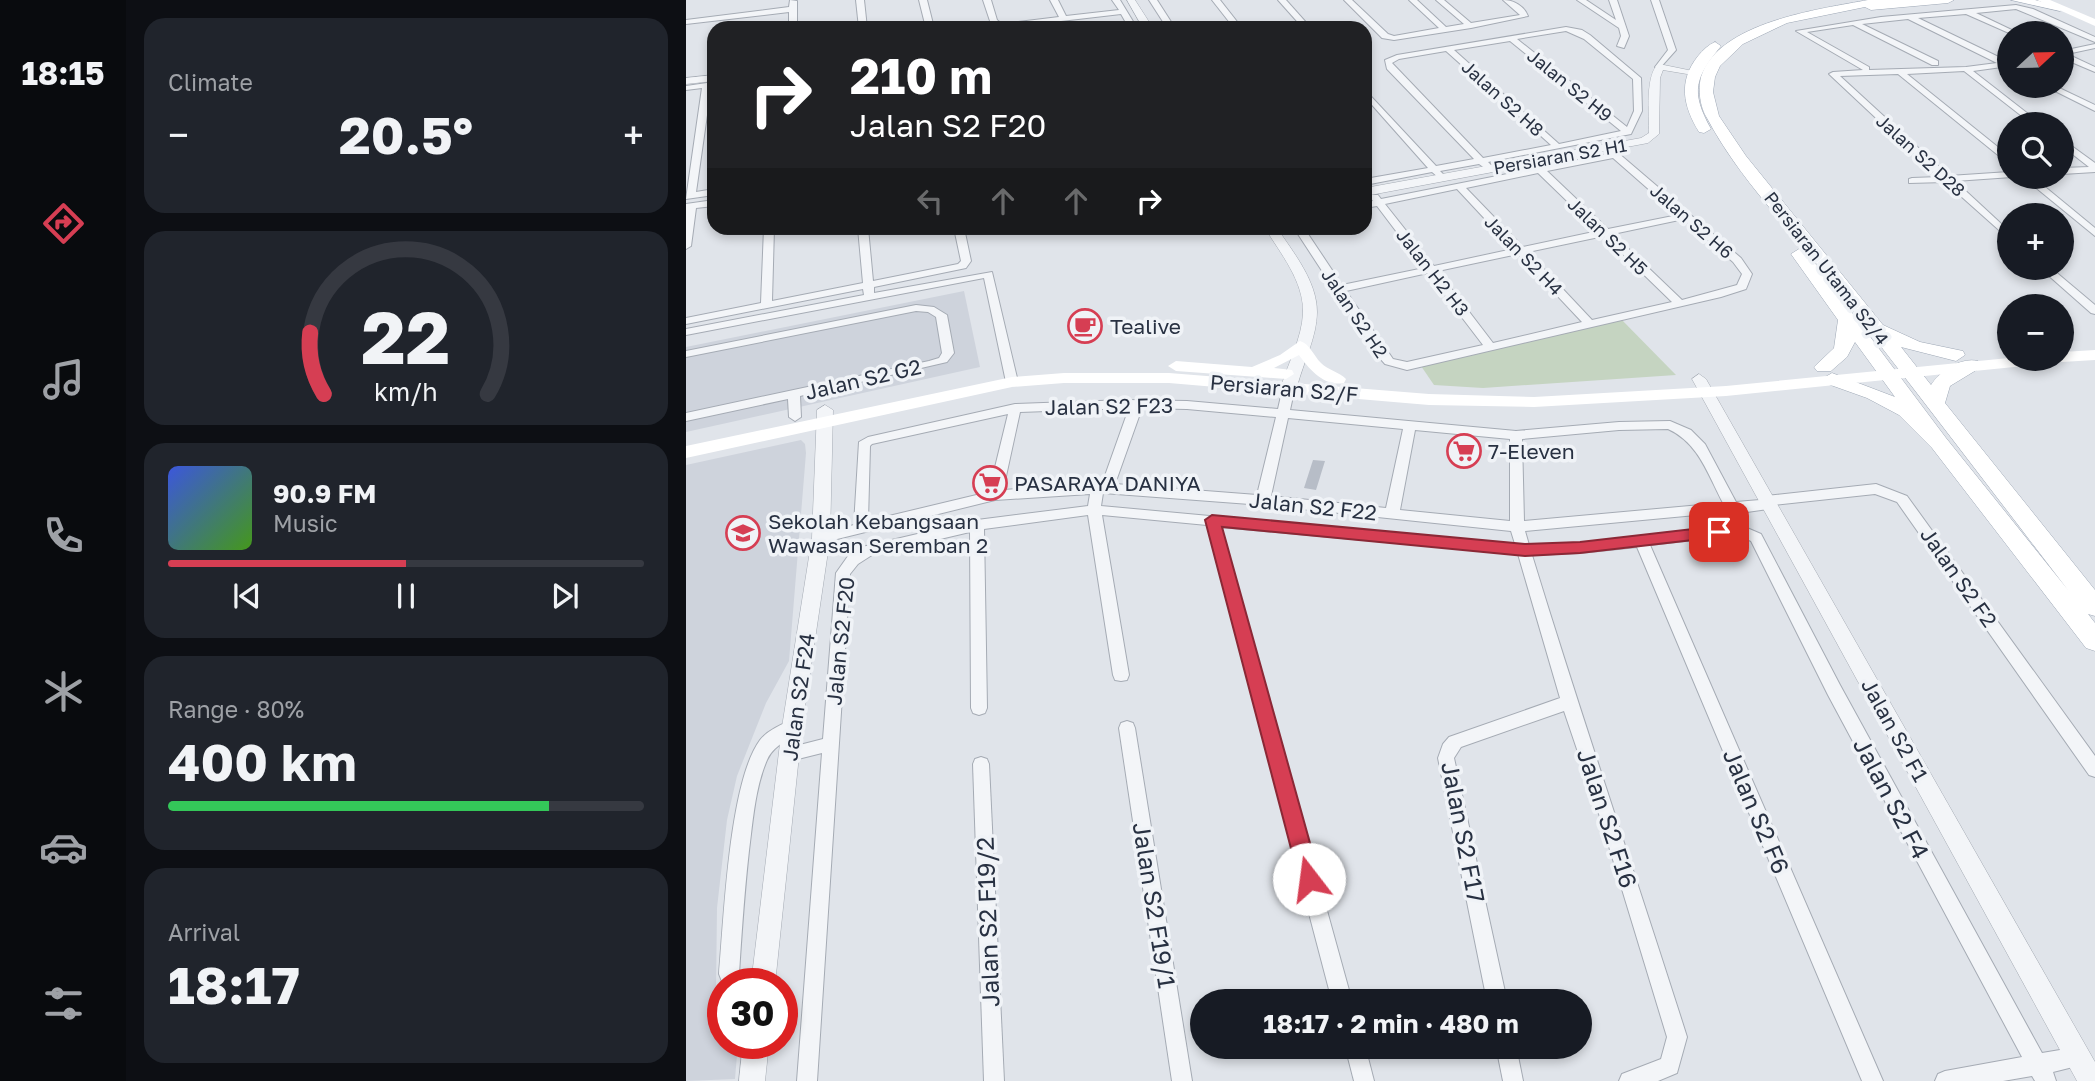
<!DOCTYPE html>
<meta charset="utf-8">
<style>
:root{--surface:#171b24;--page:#20242c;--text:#f1f3f6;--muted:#9ea1a6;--line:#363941;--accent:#d63e53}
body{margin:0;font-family:"Golos Text",sans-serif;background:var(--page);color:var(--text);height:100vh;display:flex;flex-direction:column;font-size:26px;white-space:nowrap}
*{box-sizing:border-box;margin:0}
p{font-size:23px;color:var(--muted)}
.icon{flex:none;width:38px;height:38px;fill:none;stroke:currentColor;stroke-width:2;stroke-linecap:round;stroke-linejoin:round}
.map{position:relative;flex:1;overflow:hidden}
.panel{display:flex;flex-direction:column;gap:18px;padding:18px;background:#0d0f14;width:560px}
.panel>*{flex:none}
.hud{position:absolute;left:21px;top:21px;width:665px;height:214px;border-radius:21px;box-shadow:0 4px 10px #0003;background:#202124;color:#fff;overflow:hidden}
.needle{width:46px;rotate:68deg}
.tools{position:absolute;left:1311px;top:21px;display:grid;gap:14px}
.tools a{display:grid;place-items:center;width:77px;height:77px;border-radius:50%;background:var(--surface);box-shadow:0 4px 10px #0003;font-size:35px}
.speed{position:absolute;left:21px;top:968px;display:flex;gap:14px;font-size:35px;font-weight:700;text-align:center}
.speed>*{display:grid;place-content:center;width:91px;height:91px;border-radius:50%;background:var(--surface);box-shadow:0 4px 10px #0003;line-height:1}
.speed .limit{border:10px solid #d22;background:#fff;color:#111}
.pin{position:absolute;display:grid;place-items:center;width:60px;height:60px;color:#fff;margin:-30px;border-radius:14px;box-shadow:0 4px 10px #0006}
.me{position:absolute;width:77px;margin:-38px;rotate:345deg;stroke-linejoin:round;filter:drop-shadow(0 0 5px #0008)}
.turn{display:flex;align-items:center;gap:24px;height:147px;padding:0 28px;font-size:32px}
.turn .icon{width:91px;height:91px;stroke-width:2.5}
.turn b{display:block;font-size:49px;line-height:60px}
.lanes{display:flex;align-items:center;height:66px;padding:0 28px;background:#0003;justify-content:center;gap:35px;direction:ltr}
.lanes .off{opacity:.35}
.big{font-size:52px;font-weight:700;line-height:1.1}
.panel .tile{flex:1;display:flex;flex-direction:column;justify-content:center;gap:10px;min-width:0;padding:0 24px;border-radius:21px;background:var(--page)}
.panel .dial{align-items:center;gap:0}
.dial svg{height:182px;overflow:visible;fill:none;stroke:var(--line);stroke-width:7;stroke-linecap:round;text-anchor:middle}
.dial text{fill:var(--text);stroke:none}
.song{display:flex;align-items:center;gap:21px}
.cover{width:84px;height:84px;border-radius:10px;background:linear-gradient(135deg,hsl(230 70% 55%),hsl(100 70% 35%))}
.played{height:7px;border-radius:4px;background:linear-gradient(90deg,var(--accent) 50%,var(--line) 50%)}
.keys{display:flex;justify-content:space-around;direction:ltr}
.heat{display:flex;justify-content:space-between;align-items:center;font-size:38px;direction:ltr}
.charge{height:10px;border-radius:5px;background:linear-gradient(90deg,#34c759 80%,var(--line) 0)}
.trip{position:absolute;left:504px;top:989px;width:402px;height:70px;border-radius:35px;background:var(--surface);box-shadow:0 4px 10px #0003;font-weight:700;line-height:70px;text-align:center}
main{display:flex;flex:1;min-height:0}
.tabs{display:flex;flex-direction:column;width:126px;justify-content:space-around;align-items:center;background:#090b0e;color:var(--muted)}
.tabs .icon{width:49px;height:49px}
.tabs .selected{color:var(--accent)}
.tabs b{font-size:32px;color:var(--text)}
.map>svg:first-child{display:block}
.built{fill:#ced3dc}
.green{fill:#c5d4c1}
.building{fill:#b7bdc7}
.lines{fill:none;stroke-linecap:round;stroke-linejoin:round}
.minor-casing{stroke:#a5abb4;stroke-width:2}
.tertiary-casing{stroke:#a5abb4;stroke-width:1}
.primary-casing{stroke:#9ea8b6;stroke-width:1}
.minor{fill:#f3f5f8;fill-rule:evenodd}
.tertiary{fill:#f3f5f8;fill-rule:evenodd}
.secondary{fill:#fff;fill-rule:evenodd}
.primary{fill:#fff;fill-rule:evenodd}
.route{fill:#d63e53;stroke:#8b2836;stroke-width:2}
.labels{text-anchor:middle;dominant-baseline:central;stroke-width:7;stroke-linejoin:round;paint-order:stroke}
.far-street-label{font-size:18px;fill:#283142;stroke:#f0f3f7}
.poi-label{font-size:21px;fill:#283142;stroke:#f0f3f7;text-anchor:start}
.street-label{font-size:21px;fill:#283142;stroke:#f0f3f7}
.near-street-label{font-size:24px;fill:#283142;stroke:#f0f3f7}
</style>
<main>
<nav class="tabs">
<b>18:15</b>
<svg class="icon selected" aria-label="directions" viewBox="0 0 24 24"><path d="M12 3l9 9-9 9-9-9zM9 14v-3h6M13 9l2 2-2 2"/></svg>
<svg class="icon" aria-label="music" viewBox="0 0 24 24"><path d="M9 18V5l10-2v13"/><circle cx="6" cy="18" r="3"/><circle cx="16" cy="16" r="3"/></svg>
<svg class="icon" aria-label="phone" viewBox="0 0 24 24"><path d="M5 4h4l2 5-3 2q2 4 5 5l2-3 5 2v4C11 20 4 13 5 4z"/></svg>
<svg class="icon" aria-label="climate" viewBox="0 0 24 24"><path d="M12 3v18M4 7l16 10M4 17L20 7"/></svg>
<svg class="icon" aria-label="car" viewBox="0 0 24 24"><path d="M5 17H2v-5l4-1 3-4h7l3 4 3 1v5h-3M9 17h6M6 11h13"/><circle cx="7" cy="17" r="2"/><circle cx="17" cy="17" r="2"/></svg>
<svg class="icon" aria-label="filters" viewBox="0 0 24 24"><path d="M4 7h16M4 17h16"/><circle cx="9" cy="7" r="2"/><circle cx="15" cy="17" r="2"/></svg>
</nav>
<section class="panel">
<div class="tile"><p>Climate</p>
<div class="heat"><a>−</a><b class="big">20.5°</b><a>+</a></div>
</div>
<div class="tile dial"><svg viewBox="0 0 100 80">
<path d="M14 69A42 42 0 1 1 86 69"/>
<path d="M14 69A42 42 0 0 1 8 42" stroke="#d63e53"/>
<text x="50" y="56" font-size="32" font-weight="700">22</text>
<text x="50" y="72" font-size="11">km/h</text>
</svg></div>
<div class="tile">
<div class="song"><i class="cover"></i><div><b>90.9 FM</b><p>Music</p></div></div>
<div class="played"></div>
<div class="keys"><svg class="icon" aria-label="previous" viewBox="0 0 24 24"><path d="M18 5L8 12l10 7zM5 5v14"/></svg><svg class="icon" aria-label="pause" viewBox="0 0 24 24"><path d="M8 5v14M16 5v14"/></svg><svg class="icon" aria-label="next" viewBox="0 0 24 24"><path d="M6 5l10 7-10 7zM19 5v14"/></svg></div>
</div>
<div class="tile"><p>Range · 80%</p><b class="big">400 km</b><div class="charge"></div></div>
<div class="tile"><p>Arrival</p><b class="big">18:17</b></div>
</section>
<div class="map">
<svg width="1409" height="1081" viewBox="0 0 1409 1081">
<rect width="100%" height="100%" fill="#e0e4ea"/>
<g class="built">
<polygon points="278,291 294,367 0,432 0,347"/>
<polygon points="115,440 119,444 120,453 103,661 80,703 51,776 41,820 31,908 30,991 37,1002 37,1043 52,1043 49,1079 0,1081 0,465"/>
</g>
<polygon class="green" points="933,317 990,375 797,388 748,385 735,366"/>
<polygon class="building" points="627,460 639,461 630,490 618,488"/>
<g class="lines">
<g class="minor-casing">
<g id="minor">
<polygon points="104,0 111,1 111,28 103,28 103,12 0,24 0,20 103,7"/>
<polygon points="170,0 178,0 181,28 173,28"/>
<polygon points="233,0 241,0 248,28 240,28"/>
<polygon points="297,0 305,0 311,20 316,24 373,17 364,0 372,0 380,16 433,10 426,0 434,0 451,28 443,28 435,14 314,28 304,21"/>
<polygon points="463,0 471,0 489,28 481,28"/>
<polygon points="526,0 534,0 556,28 548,28"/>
<polygon points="592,0 600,0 625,28 617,28"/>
<path d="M658 0H666L702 34 708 36 753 28 723 0H731L760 27 778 24 750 0H758L785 23 834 15 817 0C828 0 838 6 842 16L785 28 708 40 696 38Z"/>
<polygon points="891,0 900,0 930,20 923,0 931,0 943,36 938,48 931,46 935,36 933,28"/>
<polygon points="965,0 973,0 990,50 973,69 969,67 982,50"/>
<path d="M1330 5 1347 9 1409 37V42L1330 9 1290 13 1332 33H1323L1280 14 1232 18 1323 62V66L1287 71 1355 124H1346L1278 71 1221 74 1323 156V164L1212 74 1154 76 1263 176 1323 172V177H1326L1269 181 1323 231V239L1259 182 1223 183V179L1226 178 1253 177 1143 74 1147 72 1177 70 1110 31 1195 17ZM1222 19 1311 63 1280 67 1183 70V67L1121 32 1167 25 1246 65H1252V61L1176 24Z"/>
<path d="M880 27 896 30 904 35 955 78 956 111 945 134 802 162 808 168 803 171 793 164 754 171 758 175 753 178 746 172 679 185V179L742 168 679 97V90L750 166 788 159 701 69 699 60 711 55ZM880 31 898 39 947 79 948 111 941 127 831 39ZM824 41 935 131 873 144 768 50ZM760 51 865 145 797 158 706 63 713 59Z"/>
<polygon points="1409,44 1409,48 1381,54 1409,67 1409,72 1376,58 1376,51"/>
<polygon points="28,82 28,86 25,87 10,192 28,189 28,195 0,199 16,88 0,90 0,86"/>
<polygon points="1359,86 1369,86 1409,105 1409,111"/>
<polygon points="1376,139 1409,163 1409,172 1376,174 1376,168 1403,167 1376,146"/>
<path d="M918 146H924L1055 258 1066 274 1060 289 1035 297 721 370 699 364 691 355 608 228H618L656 285 738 268 691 206 679 208V202L687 201 684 197 686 195H692L695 199 922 154 917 148ZM927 158 992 215 922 229 861 171ZM852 173 912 231 837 247 780 188ZM771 189 827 249 748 266 699 204ZM998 219 1047 262 1056 274 1051 285 996 300 927 234ZM918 236 986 302 906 320 842 252ZM832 254 896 322 807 343 752 271ZM742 273 797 345 721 362 707 359 660 291Z"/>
<polygon points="1337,177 1347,177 1409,228 1409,236"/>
<polygon points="28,200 28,206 10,208 5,246 0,249 0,204"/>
<polygon points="78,228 88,228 86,301 177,283 172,228 182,228 187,281 272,264 275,261 268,228 278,228 285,261 280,268 188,287 188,293 306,272 332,382 326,386 320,382 298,278 0,335 0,329 178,295 177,289 0,324 0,318 75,303"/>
<polygon points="1354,268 1365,268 1409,305 1409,314 1405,313"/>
<polygon points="230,305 248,307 261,315 268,353 261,362 114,396 115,417 109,421 103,417 102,399 0,421 0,413 243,361 253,358 256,353 250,317 242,312 230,311 0,357 0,351"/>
<path d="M603 383 609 387 604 410 830 431 933 422 984 421 1005 430 1019 444 1050 502 1074 500 1080 496 1190 484 1221 496 1409 756V777L1403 775 1211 502 1189 494 1088 505 1082 509 1047 514 1042 512 839 531 843 545 894 543 1054 525 1075 534 1154 685 1356 1053 1392 1047 1399 1050 1402 1057 1399 1064 1367 1072 1370 1081H1349L1346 1076 1317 1081H1249L1252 1074 1259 1071 1336 1057 1142 695 1065 541 1052 535 964 545 1197 1081H1176L951 547 894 553 846 555C895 716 950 876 1001 1037L991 1073 972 1081H933L936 1074 975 1059 981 1037 914 817 878 711 775 747 768 758 821 1001H801L752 758 757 744 763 737 874 698 832 554 535 527 666 1001H646L521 525 416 515 443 675 441 680 435 681 429 680 427 675 402 515 298 529 301 708 299 713 293 715 287 713 285 708 284 532 186 555 172 564 164 574 131 1081H111L136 753 104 761 98 759 96 754 98 749 137 739 150 573 162 556 176 547 291 520 402 506 404 494 309 500 135 543 130 542 128 538 130 534 168 525 173 442 182 437 329 404 440 400 501 401 592 409 597 387ZM443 408 416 484 317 490 334 412ZM456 408 501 409 590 417 571 495 429 484ZM322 414 303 492 182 521 184 446 186 444ZM602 418 717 429 700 508 585 496ZM982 429C1013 443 1022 475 1037 503L838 521 836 439 933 430ZM729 430 824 439V521L714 510ZM417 493 577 505 825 531 829 544 415 506Z"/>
<path d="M106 720 112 722 114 727C107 741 89 742 81 760 71 783 68 810 65 834 59 881 56 927 53 974L57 984H37L33 974C38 919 43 782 74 740 81 731 96 724 106 720Z"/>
<polygon points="441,721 447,723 449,728 506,1081 486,1081 433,728 435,723"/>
<polygon points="295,757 301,759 303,764 318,1081 298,1081 287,764 289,759"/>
<polygon points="659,1046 679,1046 688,1081 668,1081"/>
<polygon points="810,1046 830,1046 837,1081 817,1081"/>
</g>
</g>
<g class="tertiary-casing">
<g id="tertiary">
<polygon points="441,0 449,0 467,28 457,28"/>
<path d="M973 64 1012 72 1007 75 977 70 974 78 973 134 962 143 679 196V188L955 138 963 133C963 116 959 72 973 64Z"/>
<polygon points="28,75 28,81 0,84 0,78"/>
<path d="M579 228H591C607 252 631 281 631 312 631 337 617 363 611 387L603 392 595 387C602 363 616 338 617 313 618 281 594 253 579 228Z"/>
<polygon points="1013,374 1020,379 1409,1062 1409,1081 1391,1081 1006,379"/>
<polygon points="139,405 147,410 144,538 116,727 89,984 65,984 96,727 126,538 131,410"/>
<polygon points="57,1043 83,1043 79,1081 53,1081"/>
</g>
</g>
<g class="primary-casing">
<g id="primary">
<path d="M1182 0H1268L1262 3 1185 10 1179 7 1101 23 1057 44 1034 66 1029 77 1027 92 1033 116 1060 156 1197 325 1234 342 1277 351 1279 355 1270 361 1215 347 1245 385C1254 371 1275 357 1292 361L1295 365 1292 369 1264 386 1259 403 1409 590V616L1402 614 1409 623V651L1400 648 1246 448 1213 415 1181 398 1139 383 1136 379 1146 373 1209 397 1169 342 1161 357 1145 371H1131L1128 367 1148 348 1152 320 1105 254 1113 249 1119 250 1260 438 1382 590C1303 487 1225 385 1146 283 1104 229 1053 179 1021 118 1014 107 1012 90 1015 77 1032 22 1134 9 1182 0Z"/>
<polygon points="1325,0 1349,0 1380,8 1374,11"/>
<path d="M1029 42 1035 46C1009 78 1004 91 1025 129L1018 133 1013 132C997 106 992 81 1012 56 1017 50 1022 45 1029 42Z"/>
</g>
</g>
<use href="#minor" class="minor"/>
<use href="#tertiary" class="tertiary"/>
<g class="secondary">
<polygon points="1351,0 1364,0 1409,19 1409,26"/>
<path d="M614 341C624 344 627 355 635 363 642 370 653 372 660 379L658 383C638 387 623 369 613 355L588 368 606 370 608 374 600 379 490 371 482 366 490 361 566 367 594 355Z"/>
<polygon points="1409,350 1409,360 1376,362 1369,359 1376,359 1376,352"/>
<polygon points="1323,358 1367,359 1359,364 1040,396 848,407 743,405 483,383 378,383 326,387 0,458 0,446 326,377 378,373 483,373 743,394 848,397 1040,386"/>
</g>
<use href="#primary" class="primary"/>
</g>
<polygon class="route" points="526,515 839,544 894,542 1033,526 1041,532 1033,537 894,553 839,556 536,527 634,879 631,886 623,889 616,886 613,879 519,520"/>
<defs>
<g id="cafe-ring" transform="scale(1.75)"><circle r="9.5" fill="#f0f3f7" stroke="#d63e53" stroke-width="1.5"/><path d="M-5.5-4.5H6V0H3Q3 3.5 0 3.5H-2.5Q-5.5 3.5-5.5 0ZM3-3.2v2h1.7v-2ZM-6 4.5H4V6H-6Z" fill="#d63e53"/></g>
<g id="supermarket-ring" transform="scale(1.75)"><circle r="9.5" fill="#f0f3f7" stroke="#d63e53" stroke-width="1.5"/><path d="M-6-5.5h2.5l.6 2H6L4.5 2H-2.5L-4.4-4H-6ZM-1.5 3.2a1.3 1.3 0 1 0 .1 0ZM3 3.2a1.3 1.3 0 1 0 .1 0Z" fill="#d63e53"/></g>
<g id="school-ring" transform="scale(1.75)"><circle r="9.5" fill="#f0f3f7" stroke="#d63e53" stroke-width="1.5"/><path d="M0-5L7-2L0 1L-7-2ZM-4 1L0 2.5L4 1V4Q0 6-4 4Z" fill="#d63e53"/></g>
</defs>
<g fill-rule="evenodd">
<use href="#cafe-ring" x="399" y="326"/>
<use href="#supermarket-ring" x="778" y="451"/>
<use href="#supermarket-ring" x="304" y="483"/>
<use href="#school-ring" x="57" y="533"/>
</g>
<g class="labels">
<g class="far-street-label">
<text transform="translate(884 85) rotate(39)">Jalan S2 H9</text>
<text transform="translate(817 98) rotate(42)">Jalan S2 H8</text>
<text transform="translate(1235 155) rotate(42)">Jalan S2 D28</text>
<text transform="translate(874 156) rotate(-10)">Persiaran S2 H1</text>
<text transform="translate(1006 221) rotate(41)">Jalan S2 H6</text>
<text transform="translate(922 236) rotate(44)">Jalan S2 H5</text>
<text transform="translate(838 255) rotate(46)">Jalan S2 H4</text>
<text transform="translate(1141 268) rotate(52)">Persiaran Utama S2/4</text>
<text transform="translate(747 272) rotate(52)">Jalan H2 H3</text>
<text transform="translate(669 313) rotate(56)">Jalan S2 H2</text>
</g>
<g class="poi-label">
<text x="424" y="326">Tealive</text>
<text x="802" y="451">7-Eleven</text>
<text x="328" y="483">PASARAYA DANIYA</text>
<text x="82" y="521">Sekolah Kebangsaan<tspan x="82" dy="24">Wawasan Seremban 2</tspan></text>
</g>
<g class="street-label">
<text transform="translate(177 379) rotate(-13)">Jalan S2 G2</text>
<text transform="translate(598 388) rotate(5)">Persiaran S2/F</text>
<text transform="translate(423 406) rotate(-1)">Jalan S2 F23</text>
<text transform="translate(627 506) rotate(6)">Jalan S2 F22</text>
<text transform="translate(1273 577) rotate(55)">Jalan S2 F2</text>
<text transform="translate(154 641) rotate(-84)">Jalan S2 F20</text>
<text transform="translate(112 697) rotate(-82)">Jalan S2 F24</text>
<text transform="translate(1209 730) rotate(61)">Jalan S2 F1</text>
</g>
<g class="near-street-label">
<text transform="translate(1206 798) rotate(62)">Jalan S2 F4</text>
<text transform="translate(1071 811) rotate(67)">Jalan S2 F6</text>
<text transform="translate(922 818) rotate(72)">Jalan S2 F16</text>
<text transform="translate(778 832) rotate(79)">Jalan S2 F17</text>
<text transform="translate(469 905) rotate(81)">Jalan S2 F19/1</text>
<text transform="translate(301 922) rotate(-92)">Jalan S2 F19/2</text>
</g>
</g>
</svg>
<div class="tools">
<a><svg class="needle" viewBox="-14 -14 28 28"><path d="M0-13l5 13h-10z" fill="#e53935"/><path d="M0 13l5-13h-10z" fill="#9ea1a6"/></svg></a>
<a><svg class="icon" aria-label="search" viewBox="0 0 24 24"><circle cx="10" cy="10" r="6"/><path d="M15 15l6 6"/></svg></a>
<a>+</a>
<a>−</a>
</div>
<div class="speed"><div class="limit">30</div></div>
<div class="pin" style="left:1033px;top:532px;background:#d93025"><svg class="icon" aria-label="arrive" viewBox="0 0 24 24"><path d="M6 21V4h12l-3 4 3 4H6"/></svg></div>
<svg class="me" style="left:623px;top:879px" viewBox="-20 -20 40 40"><circle r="19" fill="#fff"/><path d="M0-13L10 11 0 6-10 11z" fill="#d63e53"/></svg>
<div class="trip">18:17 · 2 min · 480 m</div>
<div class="hud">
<div class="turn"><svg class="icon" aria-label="right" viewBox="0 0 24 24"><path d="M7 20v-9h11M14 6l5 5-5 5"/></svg><div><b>210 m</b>Jalan S2 F20</div></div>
<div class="lanes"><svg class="icon off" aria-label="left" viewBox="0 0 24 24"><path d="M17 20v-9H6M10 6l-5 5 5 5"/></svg><svg class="icon off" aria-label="ahead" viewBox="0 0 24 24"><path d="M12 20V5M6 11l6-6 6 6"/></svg><svg class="icon off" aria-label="ahead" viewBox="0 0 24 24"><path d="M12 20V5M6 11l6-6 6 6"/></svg><svg class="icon" aria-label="right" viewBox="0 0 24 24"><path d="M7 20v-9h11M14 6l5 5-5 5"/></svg></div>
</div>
</div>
</main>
